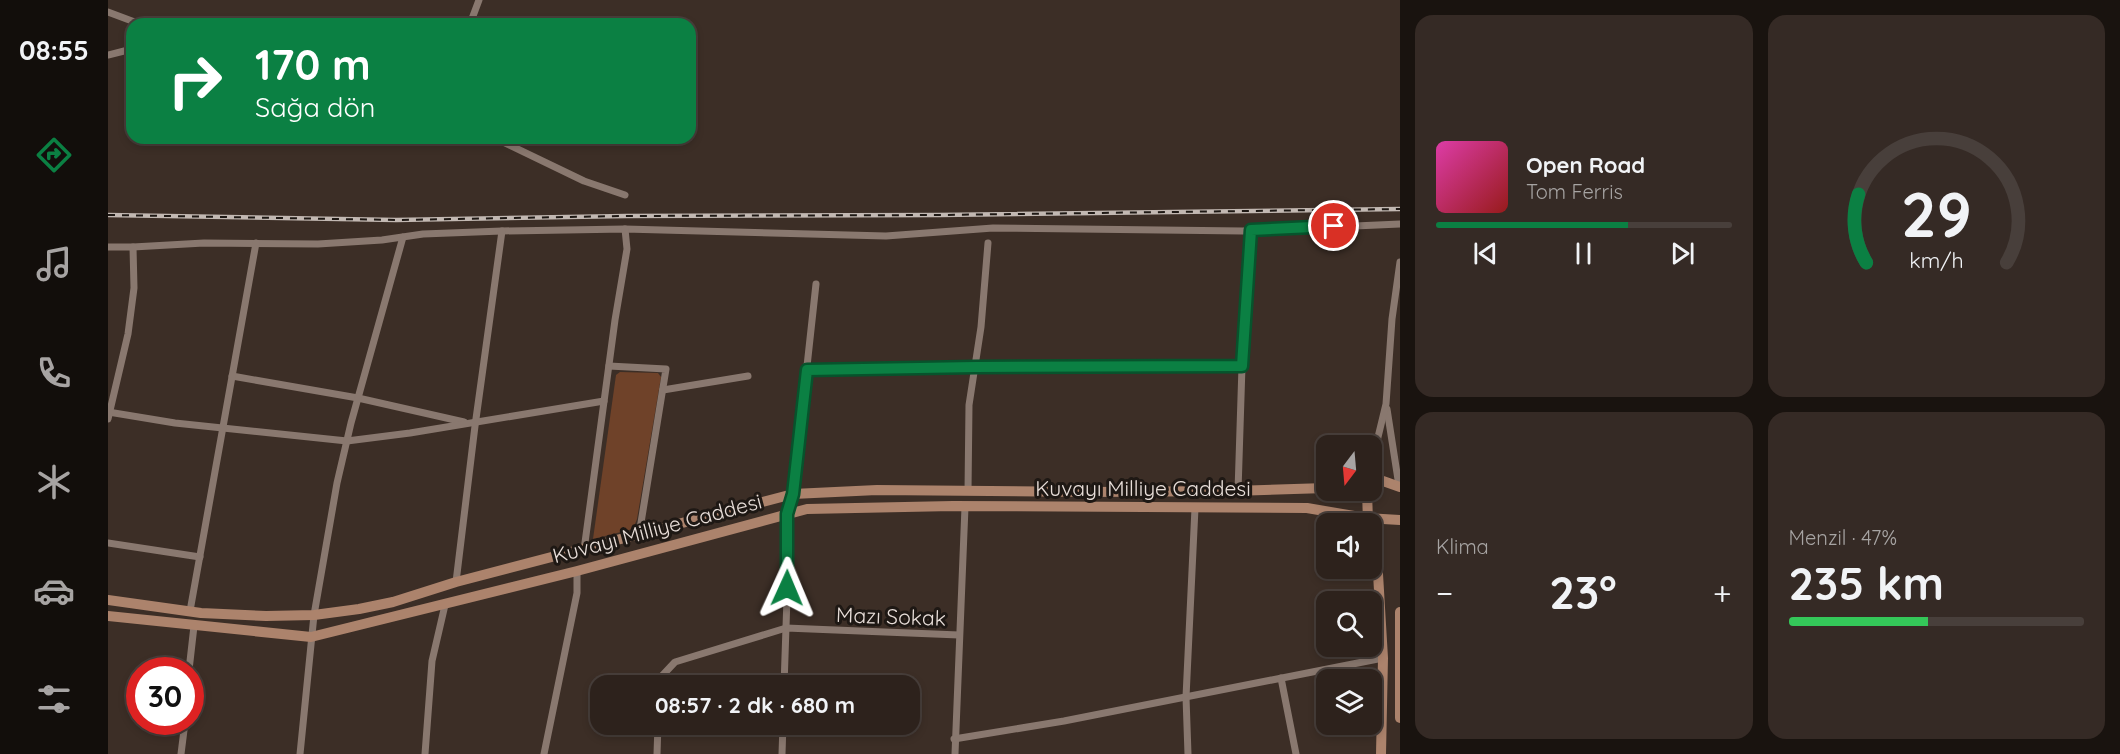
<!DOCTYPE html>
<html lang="tr">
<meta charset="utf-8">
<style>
:root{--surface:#2d221c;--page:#352a25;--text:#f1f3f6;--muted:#a7a4a3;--line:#483f3b;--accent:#0b8043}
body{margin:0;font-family:Quicksand,sans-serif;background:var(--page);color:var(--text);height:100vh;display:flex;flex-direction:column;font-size:22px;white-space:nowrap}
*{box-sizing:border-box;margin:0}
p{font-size:20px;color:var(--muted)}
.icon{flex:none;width:33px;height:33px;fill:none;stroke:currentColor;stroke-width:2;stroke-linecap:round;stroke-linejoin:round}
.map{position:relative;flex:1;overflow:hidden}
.drawer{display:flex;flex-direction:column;gap:15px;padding:15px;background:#19130f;width:720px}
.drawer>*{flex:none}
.banner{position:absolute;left:18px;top:18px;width:570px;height:126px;border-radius:18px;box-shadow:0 3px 9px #0003,0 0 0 2px var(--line);background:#0b8043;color:#fff;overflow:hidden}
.needle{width:39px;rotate:196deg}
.fabs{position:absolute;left:1208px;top:435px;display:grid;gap:12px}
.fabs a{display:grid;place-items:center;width:66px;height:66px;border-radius:12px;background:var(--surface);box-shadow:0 3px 9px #0003,0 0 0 2px var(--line);font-size:30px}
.speed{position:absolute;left:18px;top:657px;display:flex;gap:12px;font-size:30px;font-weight:700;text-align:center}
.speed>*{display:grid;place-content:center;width:78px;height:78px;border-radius:50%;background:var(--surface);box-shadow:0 3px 9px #0003,0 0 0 2px var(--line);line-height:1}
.speed .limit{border:9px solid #d22;background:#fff;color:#111}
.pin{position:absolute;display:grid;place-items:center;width:51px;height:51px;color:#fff;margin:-26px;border:3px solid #fff;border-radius:50%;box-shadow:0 2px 6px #0007}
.me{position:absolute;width:66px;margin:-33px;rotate:1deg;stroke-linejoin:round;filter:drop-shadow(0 0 4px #0008)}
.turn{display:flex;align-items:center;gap:21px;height:126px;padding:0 30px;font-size:27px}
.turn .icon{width:78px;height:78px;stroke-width:2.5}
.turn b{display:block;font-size:42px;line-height:51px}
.big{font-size:45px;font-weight:700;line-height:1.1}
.drawer .card{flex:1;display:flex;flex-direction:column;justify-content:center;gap:9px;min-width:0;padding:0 21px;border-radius:18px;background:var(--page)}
.drawer .dial{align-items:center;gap:0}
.dial svg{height:156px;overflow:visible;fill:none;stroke:var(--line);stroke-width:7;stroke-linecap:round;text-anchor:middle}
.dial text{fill:var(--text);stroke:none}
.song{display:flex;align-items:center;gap:18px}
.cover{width:72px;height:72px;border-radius:9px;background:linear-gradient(135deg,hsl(320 70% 55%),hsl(0 70% 35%))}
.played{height:6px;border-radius:3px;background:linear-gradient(90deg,var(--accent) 65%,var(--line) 65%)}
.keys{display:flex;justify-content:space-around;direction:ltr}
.heat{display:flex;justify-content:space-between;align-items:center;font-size:33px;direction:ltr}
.charge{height:9px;border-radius:4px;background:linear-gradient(90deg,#34c759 47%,var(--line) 0)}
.drawer .tiles{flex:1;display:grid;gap:15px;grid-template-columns:repeat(2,1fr)}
.trip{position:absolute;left:482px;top:675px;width:330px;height:60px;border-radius:18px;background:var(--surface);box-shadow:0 3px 9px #0003,0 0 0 2px var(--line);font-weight:700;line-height:60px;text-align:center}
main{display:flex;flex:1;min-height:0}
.menu{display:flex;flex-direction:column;width:108px;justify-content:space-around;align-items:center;background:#120e0b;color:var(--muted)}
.menu .icon{width:42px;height:42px}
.menu .on{color:var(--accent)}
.menu b{font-size:27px;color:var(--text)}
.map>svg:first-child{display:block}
.green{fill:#6f4229}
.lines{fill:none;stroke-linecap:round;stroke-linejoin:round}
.minor{stroke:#89786f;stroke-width:7}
.secondary{stroke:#ac836c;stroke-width:10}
.rail-casing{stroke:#c2b8b2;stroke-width:4.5}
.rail{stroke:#1e1814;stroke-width:2;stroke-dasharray:7;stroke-linecap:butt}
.route-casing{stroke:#07532c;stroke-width:15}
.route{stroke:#0b8043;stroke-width:10}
.labels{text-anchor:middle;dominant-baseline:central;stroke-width:6;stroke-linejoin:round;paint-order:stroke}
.street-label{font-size:21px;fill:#e8ded9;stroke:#1e1814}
</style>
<main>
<nav class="menu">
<b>08:55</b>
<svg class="icon on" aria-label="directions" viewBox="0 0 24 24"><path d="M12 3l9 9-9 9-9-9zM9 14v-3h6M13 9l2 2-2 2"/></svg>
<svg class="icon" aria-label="music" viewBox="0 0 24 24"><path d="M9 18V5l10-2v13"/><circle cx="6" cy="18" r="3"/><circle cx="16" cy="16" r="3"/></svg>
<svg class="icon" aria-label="phone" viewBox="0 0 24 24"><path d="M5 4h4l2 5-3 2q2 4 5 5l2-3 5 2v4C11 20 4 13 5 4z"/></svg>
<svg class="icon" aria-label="climate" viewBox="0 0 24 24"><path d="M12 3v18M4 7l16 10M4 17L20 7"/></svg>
<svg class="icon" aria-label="car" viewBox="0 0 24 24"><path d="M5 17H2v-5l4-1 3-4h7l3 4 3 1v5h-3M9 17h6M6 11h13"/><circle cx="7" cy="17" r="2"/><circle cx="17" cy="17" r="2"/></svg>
<svg class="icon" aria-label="filters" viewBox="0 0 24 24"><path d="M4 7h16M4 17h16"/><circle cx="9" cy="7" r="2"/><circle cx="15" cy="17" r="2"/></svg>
</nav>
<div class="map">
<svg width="1292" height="754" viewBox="0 0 1292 754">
<rect width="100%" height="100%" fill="#3c2e26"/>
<polygon class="green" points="512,372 550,373 553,377 529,519 525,529 485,539 508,375"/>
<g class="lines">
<g class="minor">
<polyline points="0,12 32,24"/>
<polyline points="362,24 371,0"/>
<polyline points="0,55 24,49"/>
<polyline points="387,138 476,181 517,195"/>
<polyline points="0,247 25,247 96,243 210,244 274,240 315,234 394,231 517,229 778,236 885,228 1135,231 1292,224"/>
<polyline points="501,366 558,369 531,535"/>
<polyline points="699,370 867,367 1134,366"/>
<polyline points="124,376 250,398 356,422"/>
<polyline points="555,390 640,376"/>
<polyline points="1279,409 1291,486"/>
<polyline points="0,412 67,423 239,441 302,433 496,401"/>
<polyline points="0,419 20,334 26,288 25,247"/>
<polyline points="1263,466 1278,404 1284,319 1292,262"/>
<polyline points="860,491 861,405 873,327 880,243"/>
<polyline points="1130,491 1134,366 1143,230"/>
<polyline points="0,543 92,557"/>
<polyline points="476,550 507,320 519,249 517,229"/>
<polyline points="348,582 367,426 394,231"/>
<polyline points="82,611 148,243"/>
<polyline points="81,670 86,626"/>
<polyline points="1173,678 1188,754"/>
<polyline points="552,686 552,678 567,662 678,628 851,635"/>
<polyline points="676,686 680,568 679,515 685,494 708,284"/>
<polyline points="846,739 956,721 1275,658"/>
<polyline points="73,754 77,722"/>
<polyline points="192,754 206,615 229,483 243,423 295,237"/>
<polyline points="317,754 324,661 337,605"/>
<polyline points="436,754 469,593 469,571"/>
<polyline points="549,754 550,724"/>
<polyline points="674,754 675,724"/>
<polyline points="847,754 857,507"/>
<polyline points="1080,754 1078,697 1087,508"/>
</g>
<g class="secondary">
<polyline points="1263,482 1275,481 1292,487"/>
<polyline points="1259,490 1260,523"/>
<polyline points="1263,534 1269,557 1275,658 1273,754"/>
<polyline points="0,600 93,613 158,616 206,615 251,609 285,602 348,582 685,494 769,490 982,492 1125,491 1218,488"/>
<polyline points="1292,612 1292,718"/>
<polyline points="0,616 203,637 469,571 699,509 845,506 1199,508 1258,518 1292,520"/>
</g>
<g class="rail-casing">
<polyline id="rail" points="0,215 288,220 518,216 831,215 1292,209"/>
</g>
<use href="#rail" class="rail"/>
</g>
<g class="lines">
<g class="route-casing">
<polyline id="route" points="679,588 679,514 685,494 699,370 867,367 1134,366 1143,230 1226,226"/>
</g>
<use href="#route" class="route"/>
</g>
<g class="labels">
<g class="street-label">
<text x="1035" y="488">Kuvayı Milliye Caddesi</text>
<text transform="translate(549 528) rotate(-15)">Kuvayı Milliye Caddesi</text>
<text transform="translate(783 616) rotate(2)">Mazı Sokak</text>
</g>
</g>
</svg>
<div class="fabs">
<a><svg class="needle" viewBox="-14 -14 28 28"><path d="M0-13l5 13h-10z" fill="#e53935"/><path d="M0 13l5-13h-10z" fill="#a7a4a3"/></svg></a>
<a><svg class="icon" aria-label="sound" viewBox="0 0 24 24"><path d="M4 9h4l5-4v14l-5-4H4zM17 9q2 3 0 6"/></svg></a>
<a><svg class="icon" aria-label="search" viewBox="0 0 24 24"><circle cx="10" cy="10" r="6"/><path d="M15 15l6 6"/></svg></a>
<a><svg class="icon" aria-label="layers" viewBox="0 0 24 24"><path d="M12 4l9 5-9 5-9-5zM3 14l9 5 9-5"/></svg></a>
</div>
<div class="speed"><div class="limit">30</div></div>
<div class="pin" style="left:1226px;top:226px;background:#d93025"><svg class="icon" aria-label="arrive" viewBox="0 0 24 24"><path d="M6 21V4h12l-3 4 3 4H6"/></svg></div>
<svg class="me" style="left:679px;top:588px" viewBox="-20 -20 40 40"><path d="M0-17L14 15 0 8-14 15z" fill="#0b8043" stroke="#fff" stroke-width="4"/></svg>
<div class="trip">08:57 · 2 dk · 680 m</div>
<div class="banner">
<div class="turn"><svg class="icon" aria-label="right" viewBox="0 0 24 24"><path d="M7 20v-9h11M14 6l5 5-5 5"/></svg><div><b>170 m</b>Sağa dön</div></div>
</div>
</div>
<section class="drawer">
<div class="tiles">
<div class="card">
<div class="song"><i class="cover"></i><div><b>Open Road</b><p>Tom Ferris</p></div></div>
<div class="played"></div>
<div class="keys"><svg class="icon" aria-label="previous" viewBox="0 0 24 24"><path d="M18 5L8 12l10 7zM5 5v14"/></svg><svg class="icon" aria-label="pause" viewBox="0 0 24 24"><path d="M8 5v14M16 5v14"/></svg><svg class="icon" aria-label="next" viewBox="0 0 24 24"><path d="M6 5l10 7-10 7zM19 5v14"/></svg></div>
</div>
<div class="card dial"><svg viewBox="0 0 100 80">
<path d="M14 69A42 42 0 1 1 86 69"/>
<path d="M14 69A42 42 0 0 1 10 34" stroke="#0b8043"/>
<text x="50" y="56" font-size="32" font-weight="700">29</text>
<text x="50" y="72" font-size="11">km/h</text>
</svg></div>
<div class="card"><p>Klima</p>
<div class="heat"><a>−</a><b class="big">23°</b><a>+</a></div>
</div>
<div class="card"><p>Menzil · 47%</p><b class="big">235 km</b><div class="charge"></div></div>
</div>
</section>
</main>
